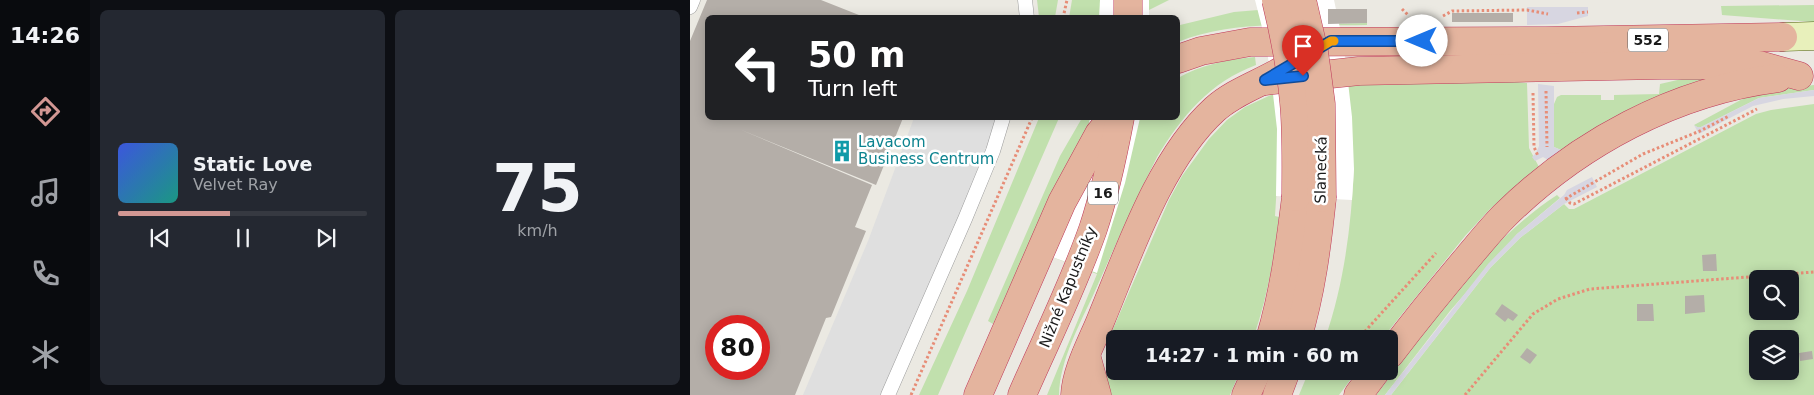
<!DOCTYPE html>
<meta charset="utf-8">
<style>
:root{--surface:#171b24;--page:#242831;--text:#f1f3f6;--muted:#9ea1a6;--line:#363941;--accent:#d29793}
body{margin:0;font-family:"DejaVu Sans",sans-serif;background:var(--page);color:var(--text);height:100vh;display:flex;flex-direction:column;font-size:19px;white-space:nowrap}
*{box-sizing:border-box;margin:0}
p{font-size:16px;color:var(--muted)}
.icon{flex:none;width:28px;height:28px;fill:none;stroke:currentColor;stroke-width:2;stroke-linecap:round;stroke-linejoin:round}
.map{position:relative;flex:1;overflow:hidden}
.sheet{display:flex;flex-direction:column;gap:10px;padding:10px;background:#0d0f14;width:600px}
.sheet>*{flex:none}
.guide{position:absolute;left:15px;top:15px;width:475px;height:105px;border-radius:8px;box-shadow:0 2px 12px #0003;background:#202124;color:#fff;overflow:hidden}
.fabs{position:absolute;left:1059px;top:270px;display:grid;gap:10px}
.fabs a{display:grid;place-items:center;width:50px;height:50px;border-radius:8px;background:var(--surface);box-shadow:0 2px 12px #0003;font-size:25px}
.speed{position:absolute;left:15px;top:315px;display:flex;gap:10px;font-size:25px;font-weight:700;text-align:center}
.speed>*{display:grid;place-content:center;width:65px;height:65px;border-radius:50%;background:var(--surface);box-shadow:0 2px 12px #0003;line-height:1}
.speed .limit{border:8px solid #d22;background:#fff;color:#111}
.pin{position:absolute;display:grid;place-items:center;width:42px;height:42px;color:#fff;margin:-51px -21px;border-radius:50% 50% 50% 0;rotate:-45deg;box-shadow:0 0 5px #0007}
.pin .icon{rotate:45deg}
.me{position:absolute;width:55px;margin:-28px;rotate:270deg;stroke-linejoin:round;filter:drop-shadow(0 0 4px #0008)}
.turn{display:flex;align-items:center;gap:18px;height:105px;padding:0 20px;font-size:22px}
.turn .icon{width:65px;height:65px;stroke-width:2.5}
.turn b{display:block;font-size:35px;line-height:42px}
.sheet .widget{flex:1;display:flex;flex-direction:column;justify-content:center;gap:8px;min-width:0;padding:0 18px;border-radius:8px;background:var(--page)}
.sheet .dial{align-items:center;gap:0}
.dial b{font-size:65px;line-height:1}
.song{display:flex;align-items:center;gap:15px}
.cover{width:60px;height:60px;border-radius:8px;background:linear-gradient(135deg,hsl(230 70% 55%),hsl(170 70% 35%))}
.played{height:5px;border-radius:2px;background:linear-gradient(90deg,var(--accent) 45%,var(--line) 45%)}
.keys{display:flex;justify-content:space-around;direction:ltr}
.sheet .tiles{flex:1;display:grid;gap:10px;grid-template-columns:repeat(2,1fr)}
.trip{position:absolute;left:416px;top:330px;width:292px;height:50px;border-radius:8px;background:var(--surface);box-shadow:0 2px 12px #0003;font-weight:700;line-height:50px;text-align:center}
main{display:flex;flex:1;min-height:0}
.tab-bar{display:flex;flex-direction:column;width:90px;justify-content:space-around;align-items:center;background:#090b0e;color:var(--muted)}
.tab-bar .icon{width:35px;height:35px}
.tab-bar .active{color:var(--accent)}
.tab-bar b{font-size:22px;color:var(--text)}
.map>svg:first-child{display:block}
.grass{fill:#c1e0ad;fill-rule:evenodd}
.parking{fill:#dfdfdf}
.plaza{fill:#d7d6e1}
.pier{fill:#fff}
.building{fill:#b4aea8;fill-rule:evenodd}
.lines{fill:none;stroke-linecap:round;stroke-linejoin:round}
.service-casing{stroke:#9c9c9c;stroke-width:15}
.secondary-casing{stroke:#526212;stroke-width:29}
.trunk-casing{stroke:#bf395a;stroke-width:29}
.path{stroke:#e78d77;stroke-width:3;stroke-dasharray:2.5 2.5;stroke-linecap:butt}
.service{stroke:#fff;stroke-width:14}
.secondary{stroke:#e8f0bb;stroke-width:28}
.trunk{stroke:#e4b49e;stroke-width:28}
.trunk-bridge-casing{stroke:#bf395a;stroke-width:29;stroke-linecap:butt}
.trunk-bridge{stroke:#e4b49e;stroke-width:28}
.route-casing{stroke:#114b97;stroke-width:12}
.route{stroke:#1a73e8;stroke-width:9}
.slow{stroke:#f59e0b;stroke-width:9}
.labels{text-anchor:middle;dominant-baseline:central;stroke-width:5;stroke-linejoin:round;paint-order:stroke}
.shield{fill:#fff;stroke:#5f5f5f;stroke-width:1}
.shield-label{font-size:14px;font-weight:bold;fill:#1b1b1b}
.culture-label{font-size:15px;fill:#0d838f;stroke:#fff;text-anchor:start}
.street-label{font-size:15px;fill:#1b1b1b;stroke:#fff}
</style>
<main>
<nav class="tab-bar">
<b>14:26</b>
<svg class="icon active" aria-label="directions" viewBox="0 0 24 24"><path d="M12 3l9 9-9 9-9-9zM9 14v-3h6M13 9l2 2-2 2"/></svg>
<svg class="icon" aria-label="music" viewBox="0 0 24 24"><path d="M9 18V5l10-2v13"/><circle cx="6" cy="18" r="3"/><circle cx="16" cy="16" r="3"/></svg>
<svg class="icon" aria-label="phone" viewBox="0 0 24 24"><path d="M5 4h4l2 5-3 2q2 4 5 5l2-3 5 2v4C11 20 4 13 5 4z"/></svg>
<svg class="icon" aria-label="climate" viewBox="0 0 24 24"><path d="M12 3v18M4 7l16 10M4 17L20 7"/></svg>
</nav>
<section class="sheet">
<div class="tiles">
<div class="widget">
<div class="song"><i class="cover"></i><div><b>Static Love</b><p>Velvet Ray</p></div></div>
<div class="played"></div>
<div class="keys"><svg class="icon" aria-label="previous" viewBox="0 0 24 24"><path d="M18 5L8 12l10 7zM5 5v14"/></svg><svg class="icon" aria-label="pause" viewBox="0 0 24 24"><path d="M8 5v14M16 5v14"/></svg><svg class="icon" aria-label="next" viewBox="0 0 24 24"><path d="M6 5l10 7-10 7zM19 5v14"/></svg></div>
</div>
<div class="widget dial"><b>75</b><p>km/h</p></div>
</div>
</section>
<div class="map">
<svg width="1124" height="395" viewBox="0 0 1124 395">
<rect width="100%" height="100%" fill="#ebe9e2"/>
<g class="grass">
<polygon points="347,0 368,0 365,17 349,17"/>
<polygon points="382,0 479,0 445,17 379,18"/>
<polygon points="1124,5 1124,22 1032,15 1031,6"/>
<path d="M568 10 638 24 677 23V25C615 27 546 18 488 42V27L490 25 544 12Z"/>
<path d="M565 57 566 65C520 82 492 116 467 157 445 201 425 246 405 291 390 324 370 359 369 395H357L407 274 362 257 439 118H488V78C510 65 539 59 565 57Z"/>
<path d="M1018 73 1024 77C966 92 921 119 871 150L864 147V104L867 97 871 95H911V100H924V95L969 94 970 84Z"/>
<path d="M791 78 837 83 839 148 849 167 800 209 775 236 692 339H635C654 284 661 227 664 169L588 167 585 216 589 217C584 259 577 299 563 339H425V371H550L540 395H421C413 369 415 354 423 329L479 200 492 176 519 139 537 120 555 107 583 94 659 80Z"/>
<polygon points="1124,85 1124,90 1069,98 1011,127 1007,127 1004,125 1058,96 1091,89"/>
<path d="M1124 104V395H701L801 267 830 238 874 204 879 209H884L1066 114 1081 110ZM1068 279H1100V311H1068ZM1068 339H1100V371H1068Z"/>
<polygon points="349,118 369,118 248,395 229,395 277,291"/>
<polygon points="392,118 404,118 378,161 360,197 303,324 298,321 370,156"/>
<path d="M867 195 870 198 827 234 760 311 695 395H686C740 325 792 244 867 195Z"/>
<polygon points="619,371 667,371 649,395 609,395"/>
</g>
<polygon class="parking" points="224,118 313,118 197,395 113,395 178,241"/>
<g class="plaza">
<polygon points="837,7 898,7 898,16 868,24 837,25"/>
<polygon points="848,84 864,86 864,147 871,150 858,160 853,157 845,161 842,157 846,153 849,146"/>
<polygon points="1124,90 1124,96 1093,99 1063,106 1009,134 1004,125 1007,127 1011,127 1069,98"/>
<polygon points="902,177 907,187 874,204 830,238 801,267 701,395 695,395 798,264 827,234 874,195 877,190"/>
</g>
<g class="pier">
<polygon points="410,0 459,0 459,17 409,18"/>
<polygon points="565,0 644,0 654,47 662,117 664,169 662,200 586,196 587,129 583,94 576,43"/>
<polygon points="400,118 450,118 435,183 407,273 362,257 393,155"/>
</g>
<g class="building">
<path d="M17 0H131L174 17 18 18V118H213L186 185 49 129 182 185 165 227 176 231 141 317 136 318 105 395H0V41ZM26 326H69V369H26Z"/>
<polygon points="638,9 677,9 677,23 638,24"/>
<rect x="762" y="13" width="61" height="9"/>
<polygon points="1026,254 1027,271 1013,271 1012,255"/>
<polygon points="1014,295 1015,312 995,314 995,296"/>
<polygon points="812,304 828,315 823,321 818,318 815,322 805,314"/>
<polygon points="947,304 963,304 964,321 947,321"/>
<polygon points="837,348 847,355 840,364 830,357"/>
<polygon points="1122,351 1123,359 1110,361 1109,353"/>
</g>
<g class="lines">
<g class="service-casing">
<g id="service">
<polyline points="335,0 337,18"/>
<polyline points="0,7 3,0"/>
<polyline points="198,395 275,219 303,151 313,118"/>
</g>
</g>
<g class="secondary-casing">
<polyline id="secondary" points="1093,37 1124,36"/>
</g>
<g class="trunk-casing">
<g id="trunk">
<polyline points="438,18 438,0"/>
<polyline points="488,59 511,51 560,42 856,41 1093,37"/>
<polyline points="575,81 669,71 971,65 1069,65 1109,76"/>
<path d="M580 339C594 293 600 245 606 197"/>
<path d="M607 339C621 293 627 246 632 198"/>
<path d="M700 354C726 320 752 288 779 256 790 243 802 228 814 216 888 143 985 91 1088 78"/>
<polyline points="396,355 407,395"/>
<polyline points="288,395 372,202 409,134 422,118"/>
<path d="M332 395C356 340 383 286 403 229 415 193 423 155 430 118"/>
<path d="M385 395C386 370 403 340 412 317 440 249 471 158 525 109 544 92 569 84 591 71"/>
<polyline points="556,395 567,371"/>
<polyline points="587,395 596,371"/>
<polyline points="668,395 686,371"/>
</g>
</g>
<g class="path">
<polyline points="712,9 718,15"/>
<polyline points="887,13 898,12"/>
<polyline points="753,16 762,11 837,10 858,14"/>
<polyline points="373,18 377,0"/>
<polyline points="856,91 857,147"/>
<polyline points="843,93 844,147 848,156"/>
<polyline points="876,198 880,203 884,204 1067,109"/>
<polyline points="875,199 953,154 1010,131 1039,116"/>
<polyline points="668,339 746,253"/>
<polyline points="221,395 342,118"/>
<polyline points="775,395 843,314 868,299 900,289 1124,272"/>
</g>
<use href="#service" class="service"/>
<use href="#secondary" class="secondary"/>
<use href="#trunk" class="trunk"/>
<g class="trunk-bridge-casing">
<g id="trunk-bridge">
<path d="M586 0C594 33 601 68 604 102 607 133 606 165 606 197"/>
<polyline points="612,0 624,52 631,104 632,198"/>
</g>
</g>
<use href="#trunk-bridge" class="trunk-bridge"/>
</g>
<g class="lines">
<g class="route-casing">
<polyline id="route" points="613,76 575,80 641,41 732,41"/>
</g>
<use href="#route" class="route"/>
<polyline class="slow" points="608,61 641,41 644,41"/>
</g>
<defs>
<g id="building-bare" transform="scale(1.725)"><path d="M-4-6H4V6H1V3H-1V6H-4ZM-2.5-4.3h1.7v1.8h-1.7ZM.8-4.3h1.7v1.8H.8ZM-2.5-1h1.7V.8h-1.7ZM.8-1h1.7V.8H.8Z" fill="#0f9aa8" stroke="#fff" stroke-width="2.5" paint-order="stroke"/></g>
</defs>
<g fill-rule="evenodd">
<use href="#building-bare" x="152" y="151"/>
</g>
<g class="labels">
<g class="shield">
<rect x="938" y="28.5" width="40" height="23" rx="4"/>
<rect x="398" y="181.5" width="30" height="23" rx="4"/>
</g>
<g class="shield-label">
<text x="958" y="40">552</text>
<text x="413" y="193">16</text>
</g>
<g class="culture-label">
<text x="168" y="142">Lavacom<tspan x="168" dy="17">Business Centrum</tspan></text>
</g>
<g class="street-label">
<text transform="translate(631 170) rotate(-89)">Slanecká</text>
<text transform="translate(378 287) rotate(-68)">Nižné Kapustníky</text>
</g>
</g>
</svg>
<div class="fabs">
<a><svg class="icon" aria-label="search" viewBox="0 0 24 24"><circle cx="10" cy="10" r="6"/><path d="M15 15l6 6"/></svg></a>
<a><svg class="icon" aria-label="layers" viewBox="0 0 24 24"><path d="M12 4l9 5-9 5-9-5zM3 14l9 5 9-5"/></svg></a>
</div>
<div class="speed"><div class="limit">80</div></div>
<div class="pin" style="left:613px;top:76px;background:#d93025"><svg class="icon" aria-label="arrive" viewBox="0 0 24 24"><path d="M6 21V4h12l-3 4 3 4H6"/></svg></div>
<svg class="me" style="left:732px;top:41px" viewBox="-20 -20 40 40"><circle r="19" fill="#fff"/><path d="M0-13L10 11 0 6-10 11z" fill="#1a73e8"/></svg>
<div class="trip">14:27 · 1 min · 60 m</div>
<div class="guide">
<div class="turn"><svg class="icon" aria-label="left" viewBox="0 0 24 24"><path d="M17 20v-9H6M10 6l-5 5 5 5"/></svg><div><b>50 m</b>Turn left</div></div>
</div>
</div>
</main>
